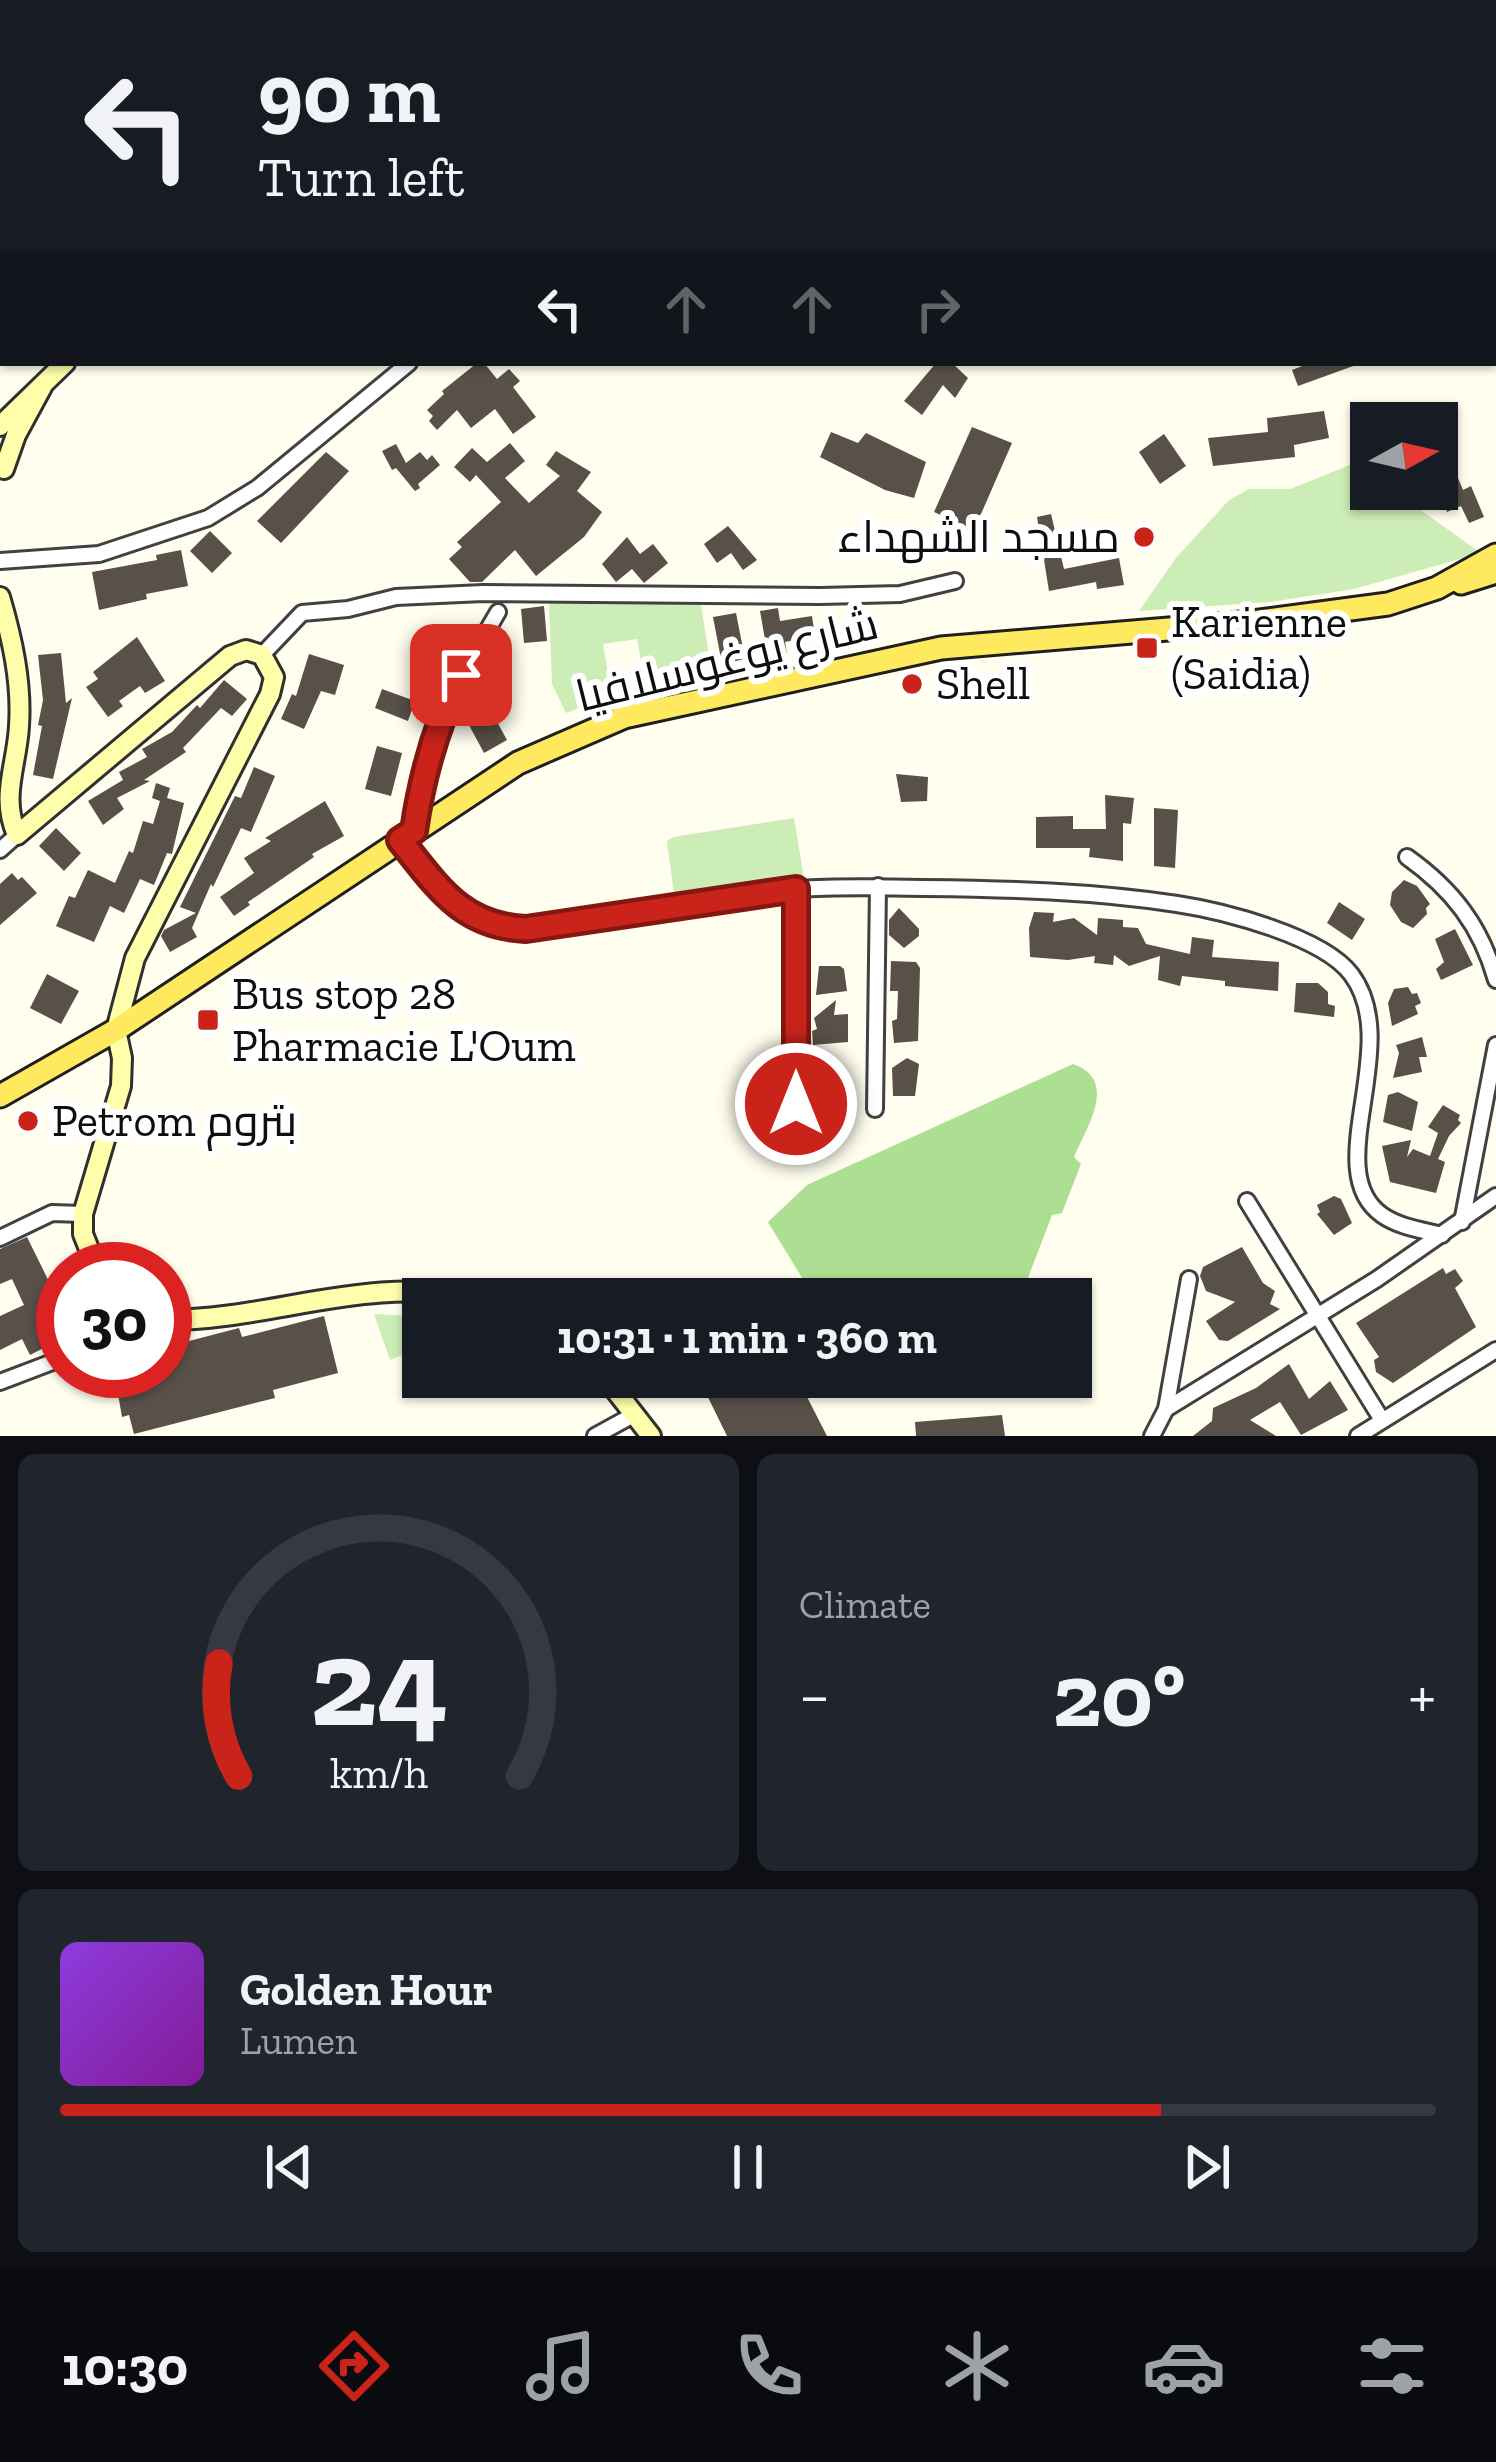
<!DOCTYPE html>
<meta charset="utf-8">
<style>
:root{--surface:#171b24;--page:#20242c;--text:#f1f3f6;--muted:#9ea1a6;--line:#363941;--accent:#ca241a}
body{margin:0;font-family:"Zilla Slab",Cairo,serif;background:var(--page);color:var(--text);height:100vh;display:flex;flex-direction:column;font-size:45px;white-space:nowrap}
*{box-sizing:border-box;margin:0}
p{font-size:39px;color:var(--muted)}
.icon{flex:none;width:66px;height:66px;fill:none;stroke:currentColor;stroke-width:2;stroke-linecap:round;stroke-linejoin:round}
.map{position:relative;height:1436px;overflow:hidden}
.sheet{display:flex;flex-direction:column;gap:18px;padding:18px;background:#0d0f14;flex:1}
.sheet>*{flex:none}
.top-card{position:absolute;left:0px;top:0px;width:1497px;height:366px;box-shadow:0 3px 9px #0004;background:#171b24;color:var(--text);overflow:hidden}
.needle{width:78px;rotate:82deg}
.fabs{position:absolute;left:1350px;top:402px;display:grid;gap:24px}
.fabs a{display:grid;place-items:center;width:108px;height:108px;border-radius:0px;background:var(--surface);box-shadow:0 3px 9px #0004;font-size:60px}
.speed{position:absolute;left:36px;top:1242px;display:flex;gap:24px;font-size:60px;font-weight:700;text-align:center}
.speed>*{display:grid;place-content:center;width:156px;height:156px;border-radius:50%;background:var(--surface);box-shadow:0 3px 9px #0004;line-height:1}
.speed .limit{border:18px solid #d22;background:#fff;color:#111}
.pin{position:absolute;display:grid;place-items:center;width:102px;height:102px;color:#fff;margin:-51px;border-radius:24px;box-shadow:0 6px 18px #0006}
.me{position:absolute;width:132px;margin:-66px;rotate:0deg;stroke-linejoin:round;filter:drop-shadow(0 0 9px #0008)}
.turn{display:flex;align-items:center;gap:42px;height:252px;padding:0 60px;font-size:54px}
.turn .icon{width:156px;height:156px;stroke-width:2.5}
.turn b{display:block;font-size:84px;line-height:102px}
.lanes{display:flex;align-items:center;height:114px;padding:0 60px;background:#0003;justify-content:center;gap:60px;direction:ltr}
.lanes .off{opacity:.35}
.big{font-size:90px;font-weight:700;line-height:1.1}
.sheet .tile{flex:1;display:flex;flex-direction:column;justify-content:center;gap:18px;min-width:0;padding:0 42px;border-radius:18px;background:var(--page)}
.sheet .dial{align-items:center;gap:0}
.dial svg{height:312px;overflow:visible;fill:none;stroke:var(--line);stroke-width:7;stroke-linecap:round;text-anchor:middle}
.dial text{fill:var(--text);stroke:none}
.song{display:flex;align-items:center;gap:36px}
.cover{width:144px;height:144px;border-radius:18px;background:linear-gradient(135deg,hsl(270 70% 55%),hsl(290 70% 35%))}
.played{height:12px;border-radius:6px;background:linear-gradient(90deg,var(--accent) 80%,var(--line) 80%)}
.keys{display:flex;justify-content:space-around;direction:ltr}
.heat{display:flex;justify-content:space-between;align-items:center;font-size:66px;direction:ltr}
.sheet .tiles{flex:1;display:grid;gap:18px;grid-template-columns:1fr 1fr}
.tile:last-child{grid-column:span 2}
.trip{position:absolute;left:402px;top:1278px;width:690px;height:120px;border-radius:0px;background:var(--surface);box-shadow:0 3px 9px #0004;font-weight:700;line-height:120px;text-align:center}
.tab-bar{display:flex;height:192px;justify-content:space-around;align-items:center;background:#090b0e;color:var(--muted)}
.tab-bar .icon{width:84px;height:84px}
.tab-bar .selected{color:var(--accent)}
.tab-bar b{font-size:54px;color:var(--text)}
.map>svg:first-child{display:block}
.green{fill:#ccedb5}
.forest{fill:#addf93}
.building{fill:#585049}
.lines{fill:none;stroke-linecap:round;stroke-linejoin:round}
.minor-casing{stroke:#414141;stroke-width:20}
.secondary-casing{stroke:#303030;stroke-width:24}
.primary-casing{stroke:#1f1f1f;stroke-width:27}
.minor{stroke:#fff;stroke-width:14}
.secondary{stroke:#fffeaa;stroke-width:18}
.primary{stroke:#ffe95f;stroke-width:21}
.route-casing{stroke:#831711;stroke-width:30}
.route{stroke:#ca241a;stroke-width:21}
.poi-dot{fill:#ca241a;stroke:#fff;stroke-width:4.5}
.labels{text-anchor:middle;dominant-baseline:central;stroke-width:12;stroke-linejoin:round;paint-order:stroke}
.poi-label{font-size:45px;fill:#0e0e0e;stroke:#fff;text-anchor:start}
.street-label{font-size:45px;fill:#0e0e0e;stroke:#fff}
</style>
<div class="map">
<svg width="1496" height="1436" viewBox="0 0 1496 1436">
<rect width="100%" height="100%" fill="#fffeef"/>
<g class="green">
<polygon points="1355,463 1371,475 1371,489 1391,489 1481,553 1354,589 1270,602 1139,611 1176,558 1229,500 1249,489 1290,489"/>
<polygon points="549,601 701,605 712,672 645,683 637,639 603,644 612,696 566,713 552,684"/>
<polygon points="794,818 804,878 674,894 667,841 673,837"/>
<polygon points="374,1314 423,1317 423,1347 390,1360"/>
</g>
<path class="forest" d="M1073 1064C1119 1080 1087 1126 1074 1157L1081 1164 1062 1213 1052 1215 1023 1291 1028 1299H834L832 1295 815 1299 768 1222 807 1185Z"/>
<g class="building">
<polygon points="477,363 484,363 497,379 509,369 520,381 513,387 536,417 513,434 495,409 471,428 457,410 437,430 429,421 433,416 427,410 444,394 442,391"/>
<polygon points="936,363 952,363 968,378 955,398 943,385 922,415 904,401"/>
<polygon points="1310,363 1356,363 1356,365 1298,386 1292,370"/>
<polygon points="1324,411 1329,438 1294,445 1295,457 1213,466 1208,438 1268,432 1267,418"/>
<polygon points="972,427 1012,443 974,530 934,512"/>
<polygon points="831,432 858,443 866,433 926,462 914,498 885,490 820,457"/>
<polygon points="1164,434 1186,466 1160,484 1139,452"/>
<polygon points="510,443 525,461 505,478 529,503 560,476 546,465 556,451 591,472 577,491 602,512 584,537 536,576 515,550 482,582 470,582 449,559 462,547 457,542 501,502 476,475 470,482 454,467 472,448 487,462"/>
<polygon points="396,444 406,463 420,452 427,460 432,455 440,465 418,484 420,488 415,491 396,468 392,470 382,451"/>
<polygon points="326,452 349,471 281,543 257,521"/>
<polygon points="1458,478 1463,490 1471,486 1484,517 1469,523 1461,506 1447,512 1437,487"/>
<polygon points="1051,514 1064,569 1119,558 1124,585 1097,589 1096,582 1049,591 1037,517"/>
<polygon points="728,526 757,560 743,570 731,553 717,563 704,544"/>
<polygon points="210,531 232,553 212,573 190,551"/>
<polygon points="627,537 640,554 653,544 668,563 644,583 632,569 616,582 602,564"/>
<polygon points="181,550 188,586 146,594 147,599 99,610 92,572 157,560 156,555"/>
<polygon points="544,606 547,641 524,643 521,609"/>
<polygon points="778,608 780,621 812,616 815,636 785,642 787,654 768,657 760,611"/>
<polygon points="736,613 745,659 722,664 713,617"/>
<polygon points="137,637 165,681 145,693 140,686 119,701 123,706 108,717 86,687 98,679 93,672"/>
<polygon points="61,653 66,703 72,698 53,779 33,775 42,726 38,725 43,700 38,655"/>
<polygon points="309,654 344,665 335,695 321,691 304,729 281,719 292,694 296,696"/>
<polygon points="224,680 247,699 232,716 221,708 183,748 186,752 144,780 150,781 117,798 124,809 103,825 88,801 123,780 119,772 147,757 142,749 172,732 197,705 200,708"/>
<polygon points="382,689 415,701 408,721 375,708"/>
<polygon points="485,700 507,740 484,753 462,712"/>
<polygon points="377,746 402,753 391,796 365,789"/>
<polygon points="254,767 275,776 251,832 241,828 213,887 211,884 192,928 197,937 170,952 161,936 164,930 196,913 180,907 235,796 241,798"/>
<polygon points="896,774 928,777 927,801 901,802"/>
<polygon points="156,783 170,788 167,798 184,803 172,854 167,853 154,885 140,879 124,913 110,906 94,942 56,926 69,896 75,898 88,870 115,883 129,851 133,853 143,821 153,824 160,801 152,798"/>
<polygon points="1105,795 1134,798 1131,824 1123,823 1123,861 1089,857 1090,848 1036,848 1036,817 1073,816 1073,829 1106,829"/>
<polygon points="325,801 344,836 312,854 314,857 248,902 250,905 234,916 220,897 254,873 244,858 271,841 265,838"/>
<polygon points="1154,808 1178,810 1175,868 1154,866"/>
<polygon points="56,828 81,853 64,871 39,846"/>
<polygon points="12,873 18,880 22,877 37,893 0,925 0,884"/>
<polygon points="1404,880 1417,886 1430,904 1426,908 1427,914 1413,928 1401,922 1390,905 1392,892"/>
<polygon points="1339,902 1365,919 1352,940 1327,923"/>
<polygon points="899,908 919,929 919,936 904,948 889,935 889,920"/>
<polygon points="1034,912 1054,913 1053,922 1074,918 1097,935 1098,918 1123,920 1123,927 1138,928 1146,944 1190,954 1192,937 1214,940 1212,957 1279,962 1278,991 1225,986 1225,981 1182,976 1180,986 1158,980 1160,956 1129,966 1114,955 1113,965 1094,963 1095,956 1068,960 1030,957 1029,928"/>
<polygon points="1455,929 1473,965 1441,980 1436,969 1444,962 1435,939"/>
<polygon points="891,961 916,962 920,968 918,1041 894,1043 892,1021 897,1019 898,991 890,991"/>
<polygon points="819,966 840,966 844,969 847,991 816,995"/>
<polygon points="47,974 79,991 61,1024 30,1008"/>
<polygon points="1296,983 1318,983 1328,992 1328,1004 1335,1006 1334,1017 1294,1012"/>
<polygon points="1408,987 1412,994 1417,993 1421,1003 1415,1006 1418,1014 1392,1026 1388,1003 1394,989"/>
<polygon points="836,1000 834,1015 848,1014 848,1042 813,1045 812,1031 817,1029 814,1018"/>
<polygon points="1422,1037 1427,1057 1419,1057 1422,1072 1393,1078 1399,1053 1396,1045"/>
<polygon points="907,1058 919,1064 915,1096 893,1096 892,1068"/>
<polygon points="1398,1092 1418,1102 1412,1131 1383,1122 1388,1095"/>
<polygon points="1443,1105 1460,1115 1458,1120 1461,1123 1449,1136 1438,1159 1445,1162 1436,1193 1390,1182 1382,1146 1411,1140 1407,1157 1413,1149 1430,1156 1438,1133 1428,1127"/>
<polygon points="1334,1196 1341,1199 1352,1223 1334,1235 1317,1214 1320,1212 1317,1205"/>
<polygon points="27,1237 63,1310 63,1338 30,1355 22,1339 0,1350 0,1316 24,1305 12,1279 0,1284 0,1249"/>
<polygon points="1242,1247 1263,1283 1275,1291 1270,1304 1280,1309 1228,1341 1219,1340 1206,1321 1235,1302 1206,1291 1200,1276 1203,1267"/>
<polygon points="1443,1268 1446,1274 1455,1269 1463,1281 1455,1288 1476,1327 1393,1383 1376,1372 1374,1360 1379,1357 1356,1323"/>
<polygon points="324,1316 338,1373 273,1390 275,1398 134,1434 129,1415 122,1417 114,1371 165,1371 166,1347 239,1328 242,1337"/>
<polygon points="1289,1364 1309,1399 1330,1381 1348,1410 1301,1435 1280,1402 1250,1420 1276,1436 1193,1436 1212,1421 1213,1408 1256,1388"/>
<polygon points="698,1377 788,1377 796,1393 806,1395 827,1436 727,1436"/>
<polygon points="1002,1415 1005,1436 916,1436 915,1422"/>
</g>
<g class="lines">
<g class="minor-casing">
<g id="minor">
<polyline points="708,0 709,3"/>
<polyline points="825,0 826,3"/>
<polyline points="1414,0 1429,3"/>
<polyline points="490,3 497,0"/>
<polyline points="560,3 575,0"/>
<polyline points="1227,3 1229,0"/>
<polyline points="1490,3 1491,0"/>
<polyline points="1494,15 1496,15"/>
<polyline points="1494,123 1496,123"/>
<polyline points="0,561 99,554 208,518 257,488 409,363"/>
<polyline points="262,655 302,613 348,609 396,597 483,593 820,596 900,594 955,581"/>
<path d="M414 831C426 745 454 686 498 612"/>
<path d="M400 840C427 874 455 918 500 927 532 934 568 923 599 918 665 908 730 894 797 889 839 886 881 887 924 888 1009 889 1092 891 1177 904 1223 911 1322 936 1351 974 1405 1045 1318 1170 1382 1215 1399 1227 1422 1230 1442 1235"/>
<polyline points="0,850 17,835"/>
<path d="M1407 857C1452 889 1481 926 1496 980"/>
<polyline points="796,1104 797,889"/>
<polyline points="875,1109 878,886"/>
<polyline points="1247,1201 1382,1420"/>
<polyline points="1462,1222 1496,1045"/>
<polyline points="0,1238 52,1213 83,1214"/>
<polyline points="0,1382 63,1358"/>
<polyline points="1166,1409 1189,1279"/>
<polyline points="595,1436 635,1414"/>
<polyline points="1152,1436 1166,1409 1377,1279 1496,1196"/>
<polyline points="1358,1436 1496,1350"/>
</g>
</g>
<g class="secondary-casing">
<g id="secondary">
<polyline points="327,0 330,3"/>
<polyline points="0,426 65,363"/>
<polyline points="4,469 16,435 42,387"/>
<path d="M0 597C12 638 22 682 19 726 17 765 0 797 17 835L230 656 246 650 262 655 274 677 270 694 135 958 116 1030 122 1058 121 1086 83 1214V1234L97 1269"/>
<path d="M165 1320C275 1320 365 1274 480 1299"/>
<polyline points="605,1377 651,1436"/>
</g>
</g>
<g class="primary-casing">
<g id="primary">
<polyline points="1461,583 1496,572"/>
<polyline points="0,1096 116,1030 518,763 624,717 941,648 1252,622 1388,604 1437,588 1496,555"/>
</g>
</g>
<use href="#minor" class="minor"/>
<use href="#secondary" class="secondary"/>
<use href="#primary" class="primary"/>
</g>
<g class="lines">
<g class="route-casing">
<path id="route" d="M461 675C436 725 422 775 414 831L400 840C437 886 461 926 526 929L796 889V1104"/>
</g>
<use href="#route" class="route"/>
</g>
<g class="poi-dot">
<circle cx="1144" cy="537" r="12"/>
<rect x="1135" y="636" width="24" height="24" rx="6"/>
<circle cx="912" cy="684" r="12"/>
<rect x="196" y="1008" width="24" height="24" rx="6"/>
<circle cx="28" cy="1121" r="12"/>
</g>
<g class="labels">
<g class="poi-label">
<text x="1120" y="537" text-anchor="end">مسجد الشهداء</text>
<text x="1171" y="622">Karienne<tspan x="1171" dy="52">(Saidia)</tspan></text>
<text x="936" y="684">Shell</text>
<text x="232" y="994">Bus stop 28<tspan x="232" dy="52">Pharmacie L'Oum</tspan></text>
<text x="52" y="1121">Petrom بتروم</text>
</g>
<g class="street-label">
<text transform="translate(727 660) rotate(-14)">شارع يوغوسلافيا</text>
</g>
</g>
</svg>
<div class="fabs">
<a><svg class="needle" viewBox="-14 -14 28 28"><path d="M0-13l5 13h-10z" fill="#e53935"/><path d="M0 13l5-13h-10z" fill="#9ea1a6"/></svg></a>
</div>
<div class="speed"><div class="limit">30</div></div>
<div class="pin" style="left:461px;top:675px;background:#d93025"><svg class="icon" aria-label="arrive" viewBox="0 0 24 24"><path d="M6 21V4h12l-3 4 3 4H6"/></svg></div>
<svg class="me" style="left:796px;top:1104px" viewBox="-20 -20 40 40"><circle r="17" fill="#ca241a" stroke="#fff" stroke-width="3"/><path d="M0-11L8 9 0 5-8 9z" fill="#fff"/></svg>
<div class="trip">10:31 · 1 min · 360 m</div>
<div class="top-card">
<div class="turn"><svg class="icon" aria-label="left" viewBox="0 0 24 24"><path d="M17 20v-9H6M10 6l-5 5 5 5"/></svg><div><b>90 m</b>Turn left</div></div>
<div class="lanes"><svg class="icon" aria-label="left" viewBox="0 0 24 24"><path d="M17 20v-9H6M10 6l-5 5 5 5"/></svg><svg class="icon off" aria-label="ahead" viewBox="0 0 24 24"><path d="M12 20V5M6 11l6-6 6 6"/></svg><svg class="icon off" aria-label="ahead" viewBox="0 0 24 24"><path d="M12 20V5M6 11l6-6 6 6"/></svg><svg class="icon off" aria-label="right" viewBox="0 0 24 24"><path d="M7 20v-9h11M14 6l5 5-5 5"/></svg></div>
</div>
</div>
<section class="sheet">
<div class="tiles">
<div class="tile dial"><svg viewBox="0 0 100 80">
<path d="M14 69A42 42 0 1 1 86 69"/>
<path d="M14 69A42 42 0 0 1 9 40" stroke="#ca241a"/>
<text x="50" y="56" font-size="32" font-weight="700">24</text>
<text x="50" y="72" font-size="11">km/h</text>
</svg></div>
<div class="tile"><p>Climate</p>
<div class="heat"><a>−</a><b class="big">20°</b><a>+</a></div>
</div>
<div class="tile">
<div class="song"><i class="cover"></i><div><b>Golden Hour</b><p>Lumen</p></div></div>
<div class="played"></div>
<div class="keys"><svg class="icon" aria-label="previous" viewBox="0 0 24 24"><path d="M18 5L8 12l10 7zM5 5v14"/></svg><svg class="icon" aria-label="pause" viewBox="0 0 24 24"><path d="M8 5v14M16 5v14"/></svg><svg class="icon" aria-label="next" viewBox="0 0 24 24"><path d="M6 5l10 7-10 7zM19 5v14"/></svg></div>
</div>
</div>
</section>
<nav class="tab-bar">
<b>10:30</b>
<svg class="icon selected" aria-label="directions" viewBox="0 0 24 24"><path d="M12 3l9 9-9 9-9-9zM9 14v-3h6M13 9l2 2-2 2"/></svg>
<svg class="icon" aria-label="music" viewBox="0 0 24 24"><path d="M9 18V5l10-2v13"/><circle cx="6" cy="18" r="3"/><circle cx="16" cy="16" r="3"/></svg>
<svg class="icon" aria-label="phone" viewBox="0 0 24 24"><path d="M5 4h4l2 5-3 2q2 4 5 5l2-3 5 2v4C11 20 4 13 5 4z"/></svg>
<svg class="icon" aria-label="climate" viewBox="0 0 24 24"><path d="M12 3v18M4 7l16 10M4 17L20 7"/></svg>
<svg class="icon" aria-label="car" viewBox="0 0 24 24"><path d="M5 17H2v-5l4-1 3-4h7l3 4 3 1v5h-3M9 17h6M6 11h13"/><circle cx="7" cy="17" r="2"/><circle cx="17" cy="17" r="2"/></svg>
<svg class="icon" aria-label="filters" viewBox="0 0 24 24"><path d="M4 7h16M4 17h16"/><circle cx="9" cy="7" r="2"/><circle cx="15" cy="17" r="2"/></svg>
</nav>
